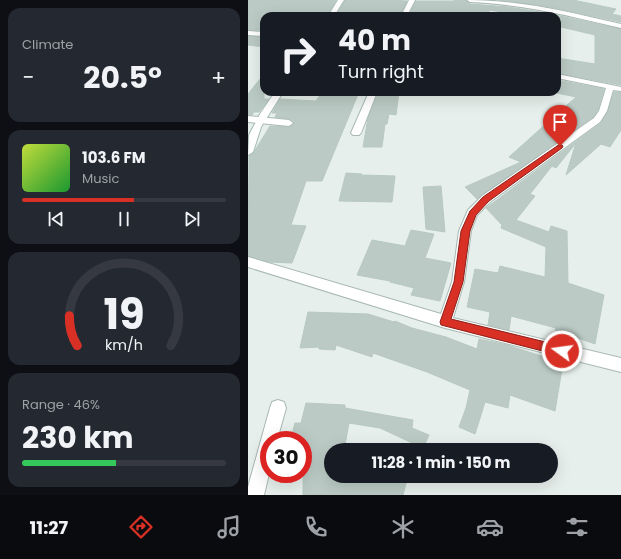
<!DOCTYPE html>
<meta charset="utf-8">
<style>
:root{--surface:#171b24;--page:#242831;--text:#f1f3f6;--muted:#9ea1a6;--line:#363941;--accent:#d93025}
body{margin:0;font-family:Poppins,sans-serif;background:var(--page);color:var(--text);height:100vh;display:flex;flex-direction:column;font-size:15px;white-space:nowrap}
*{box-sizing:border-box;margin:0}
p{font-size:13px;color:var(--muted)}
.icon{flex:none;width:22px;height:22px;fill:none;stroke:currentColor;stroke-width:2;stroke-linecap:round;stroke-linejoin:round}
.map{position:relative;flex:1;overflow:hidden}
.sheet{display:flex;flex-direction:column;gap:8px;padding:8px;background:#0d0f14;width:248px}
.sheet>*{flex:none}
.guide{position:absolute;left:12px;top:12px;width:301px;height:84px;border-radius:12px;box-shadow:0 4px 16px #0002;background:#171b24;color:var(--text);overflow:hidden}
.speed{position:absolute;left:12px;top:431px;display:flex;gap:8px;font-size:20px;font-weight:700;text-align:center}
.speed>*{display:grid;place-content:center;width:52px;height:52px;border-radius:50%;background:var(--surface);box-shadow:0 4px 16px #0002;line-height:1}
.speed .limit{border:6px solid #d22;background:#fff;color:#111}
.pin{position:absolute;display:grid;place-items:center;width:34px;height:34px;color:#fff;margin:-41px -17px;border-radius:50% 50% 50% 0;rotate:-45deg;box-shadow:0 0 4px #0007}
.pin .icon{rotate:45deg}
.me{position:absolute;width:44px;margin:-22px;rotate:284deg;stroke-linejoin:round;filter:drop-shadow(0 0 3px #0008)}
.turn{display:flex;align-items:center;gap:14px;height:84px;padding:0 12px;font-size:18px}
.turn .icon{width:52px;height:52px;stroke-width:2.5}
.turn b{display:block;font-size:28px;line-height:34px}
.big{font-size:30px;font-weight:700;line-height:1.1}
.sheet .tile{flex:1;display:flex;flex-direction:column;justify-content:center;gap:6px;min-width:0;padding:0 14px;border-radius:12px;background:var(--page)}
.sheet .dial{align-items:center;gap:0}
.dial svg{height:104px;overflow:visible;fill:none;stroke:var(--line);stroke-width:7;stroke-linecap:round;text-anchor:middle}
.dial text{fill:var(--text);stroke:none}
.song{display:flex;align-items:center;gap:12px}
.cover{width:48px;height:48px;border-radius:6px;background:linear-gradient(135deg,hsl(70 70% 55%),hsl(130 70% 35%))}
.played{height:4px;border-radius:2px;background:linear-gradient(90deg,var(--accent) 55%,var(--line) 55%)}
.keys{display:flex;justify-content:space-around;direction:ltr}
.heat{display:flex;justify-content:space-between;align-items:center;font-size:22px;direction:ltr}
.charge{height:6px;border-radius:3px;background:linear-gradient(90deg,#34c759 46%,var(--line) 0)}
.trip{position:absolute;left:76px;top:443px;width:234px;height:40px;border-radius:20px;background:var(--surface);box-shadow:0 4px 16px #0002;font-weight:700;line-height:40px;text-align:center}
.tabs{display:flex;height:64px;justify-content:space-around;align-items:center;background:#090b0e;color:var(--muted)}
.tabs .icon{width:28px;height:28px}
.tabs .on{color:var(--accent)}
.tabs b{font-size:18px;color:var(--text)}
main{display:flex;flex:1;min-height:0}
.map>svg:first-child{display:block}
.building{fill:#bbcac4;stroke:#b8c9c2}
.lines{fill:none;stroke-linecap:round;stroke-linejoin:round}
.street-casing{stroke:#a8b8b2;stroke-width:2}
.secondary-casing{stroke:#a4bbb3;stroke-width:2}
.street{fill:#fff;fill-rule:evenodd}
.secondary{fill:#fff;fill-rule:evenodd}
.route{fill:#d93025;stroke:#8d1f18}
</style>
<main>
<section class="sheet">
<div class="tile"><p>Climate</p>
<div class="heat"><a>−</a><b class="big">20.5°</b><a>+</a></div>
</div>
<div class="tile">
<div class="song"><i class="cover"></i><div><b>103.6 FM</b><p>Music</p></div></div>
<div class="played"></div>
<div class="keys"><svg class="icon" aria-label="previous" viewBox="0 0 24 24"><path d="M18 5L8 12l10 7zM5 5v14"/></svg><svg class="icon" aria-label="pause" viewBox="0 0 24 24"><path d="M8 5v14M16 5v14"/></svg><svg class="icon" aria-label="next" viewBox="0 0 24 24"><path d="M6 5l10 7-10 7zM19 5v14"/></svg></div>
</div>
<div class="tile dial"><svg viewBox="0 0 100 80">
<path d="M14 69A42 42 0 1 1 86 69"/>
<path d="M14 69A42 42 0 0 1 8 46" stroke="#d93025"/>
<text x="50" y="56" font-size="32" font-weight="700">19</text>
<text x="50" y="72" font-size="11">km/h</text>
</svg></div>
<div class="tile"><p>Range · 46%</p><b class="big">230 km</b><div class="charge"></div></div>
</section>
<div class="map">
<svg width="373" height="495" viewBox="0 0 373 495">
<rect width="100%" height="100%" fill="#e6efeb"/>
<g class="building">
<polygon points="0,0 88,0 79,16 16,16 16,30 0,30"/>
<polygon points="97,0 144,0 159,1 152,16 88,16"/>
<polygon points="207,0 218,0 222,4 260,7 298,13 373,29 373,85 309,73 309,58 347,64 347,35 309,26 309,16 283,16 241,10 241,16 161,16 168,1 206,1"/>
<polygon points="251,0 325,0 368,9 364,14 373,16 373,22 297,6"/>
<polygon points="0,36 16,37 16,47 0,45"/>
<polygon points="16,74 16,99 21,99 11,112 6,112 4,115 0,115 0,94"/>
<polygon points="309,80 356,89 350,110 345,117 229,199 217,187 273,162 261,157 328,97 309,93"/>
<polygon points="74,92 111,92 74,181 58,181 43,225 58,226 44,263 21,262 0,256 1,156 6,152 22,126 41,127 46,124 46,122 42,119 27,117 29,113 24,113 32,99 68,101"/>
<polygon points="130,92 151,92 148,115 141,114 139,124 137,124 134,147 115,147 120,118"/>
<polygon points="366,92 373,92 373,130 362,147 353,144 318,175 328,143 308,168 304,166 282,194 287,196 268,220 301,232 303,226 319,231 320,283 356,295 347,344 307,330 308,328 263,316 261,330 240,325 242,312 219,307 227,269 250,273 252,266 297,277 298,247 253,228 254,225 238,208 353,123 360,111"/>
<polygon points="98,173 114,174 113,175 147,176 144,202 91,201"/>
<polygon points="193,186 197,232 178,229 175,187"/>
<polygon points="163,230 186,234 177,258 203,263 192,301 163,295 166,288 142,282 142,281 109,275 124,240 157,246"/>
<polygon points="60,312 120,314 146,322 147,321 164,328 198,337 229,349 231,339 259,345 315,363 307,411 262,395 260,408 237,402 227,434 211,427 218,408 222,390 179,372 125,353 124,357 88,345 87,350 71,349 71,347 52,348"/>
<polygon points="58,403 97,405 97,408 165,420 164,428 181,435 175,448 132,428 101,423 96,450 83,450 83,476 160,476 155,495 55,495 55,439 43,438 47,423 53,423"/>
</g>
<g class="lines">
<g class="street-casing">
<g id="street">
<polygon points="161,0 167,0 159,16 153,16"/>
<path d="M219 0C273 0 321 12 373 24V28C323 16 274 4 222 2Z"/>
<polygon points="0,31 16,32 16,36 0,35"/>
<polygon points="309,74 373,87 373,91 365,90 359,111 352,122 242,202 229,215 223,231 216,282 205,318 373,358 373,372 197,328 0,267 0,257 193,314 204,282 211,231 220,210 234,196 346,118 351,111 358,88 309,78"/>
<polygon points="121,92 129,92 113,133 111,135 105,135 103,133"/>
<polygon points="0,116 41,120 45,123 41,126 0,122"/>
<polygon points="30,400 36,402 38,408 29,440 21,440 21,474 16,495 0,495 0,487 22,408 24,402"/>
</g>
</g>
<g class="secondary-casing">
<g id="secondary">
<polygon points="90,0 96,0 86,16 80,16"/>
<polygon points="27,92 35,92 13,127 5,152 0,155 1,135 12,114"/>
</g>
</g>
<use href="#street" class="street"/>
<use href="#secondary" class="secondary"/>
</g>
<polygon class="route" points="312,144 315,146 314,148 241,201 228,215 222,231 215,282 203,319 314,346 318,347 320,351 318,355 314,356 193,325 192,322 206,282 213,231 222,211 235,197"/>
</svg>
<div class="speed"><div class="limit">30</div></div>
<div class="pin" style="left:312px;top:146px;background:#d93025"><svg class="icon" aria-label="arrive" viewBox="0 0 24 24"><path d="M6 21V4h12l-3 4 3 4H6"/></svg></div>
<svg class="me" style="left:314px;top:351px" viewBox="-20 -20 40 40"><circle r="17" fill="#d93025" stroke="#fff" stroke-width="3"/><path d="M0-11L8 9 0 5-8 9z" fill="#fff"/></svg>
<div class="trip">11:28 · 1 min · 150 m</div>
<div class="guide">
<div class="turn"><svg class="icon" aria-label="right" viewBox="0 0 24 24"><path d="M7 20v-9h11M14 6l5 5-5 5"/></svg><div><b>40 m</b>Turn right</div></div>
</div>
</div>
</main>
<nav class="tabs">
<b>11:27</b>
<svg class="icon on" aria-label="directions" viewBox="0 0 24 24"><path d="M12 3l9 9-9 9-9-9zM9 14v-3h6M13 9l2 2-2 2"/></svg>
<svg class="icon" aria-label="music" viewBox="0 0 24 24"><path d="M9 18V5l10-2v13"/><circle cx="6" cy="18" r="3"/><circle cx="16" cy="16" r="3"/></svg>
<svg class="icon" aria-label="phone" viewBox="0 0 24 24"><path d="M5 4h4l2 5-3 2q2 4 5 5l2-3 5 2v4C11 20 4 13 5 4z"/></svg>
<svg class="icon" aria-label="climate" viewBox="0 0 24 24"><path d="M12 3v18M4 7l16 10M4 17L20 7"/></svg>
<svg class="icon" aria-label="car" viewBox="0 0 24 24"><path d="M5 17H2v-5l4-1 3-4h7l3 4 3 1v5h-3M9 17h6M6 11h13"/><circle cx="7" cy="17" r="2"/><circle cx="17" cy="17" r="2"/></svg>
<svg class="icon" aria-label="filters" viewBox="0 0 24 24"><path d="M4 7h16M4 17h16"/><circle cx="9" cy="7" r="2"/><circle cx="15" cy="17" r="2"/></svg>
</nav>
